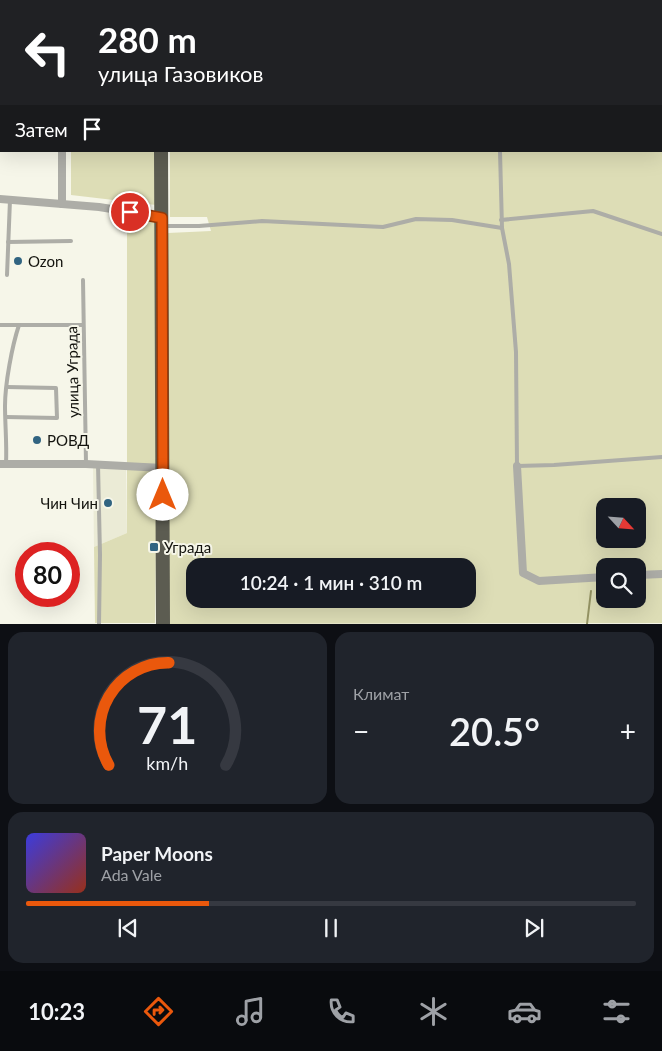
<!DOCTYPE html>
<html lang="ru">
<meta charset="utf-8">
<style>
:root{--surface:#171b24;--page:#20242c;--text:#f1f3f6;--muted:#9ea1a6;--line:#363941;--accent:#ea580c}
body{margin:0;font-family:Lato,sans-serif;background:var(--page);color:var(--text);height:100vh;display:flex;flex-direction:column;font-size:19px;white-space:nowrap}
*{box-sizing:border-box;margin:0}
p{font-size:16px;color:var(--muted)}
.icon{flex:none;width:28px;height:28px;fill:none;stroke:currentColor;stroke-width:2;stroke-linecap:round;stroke-linejoin:round}
.map{position:relative;height:624px;overflow:hidden}
.side{display:flex;flex-direction:column;gap:8px;padding:8px;background:#0d0f14;flex:1}
.side>*{flex:none}
.top-card{position:absolute;left:0px;top:0px;width:662px;height:152px;box-shadow:0 5px 20px #0002;background:#202124;color:#fff;overflow:hidden}
.needle{width:32px;rotate:116deg}
.tools{position:absolute;left:596px;top:498px;display:grid;gap:10px}
.tools a{display:grid;place-items:center;width:50px;height:50px;border-radius:10px;background:var(--surface);box-shadow:0 5px 20px #0002;font-size:25px}
.speed{position:absolute;left:15px;top:542px;display:flex;gap:10px;font-size:25px;font-weight:700;text-align:center}
.speed>*{display:grid;place-content:center;width:65px;height:65px;border-radius:50%;background:var(--surface);box-shadow:0 5px 20px #0002;line-height:1}
.speed .limit{border:8px solid #d22;background:#fff;color:#111}
.pin{position:absolute;display:grid;place-items:center;width:42px;height:42px;color:#fff;margin:-21px;border:2px solid #fff;border-radius:50%;box-shadow:0 1px 5px #0007}
.me{position:absolute;width:55px;margin:-28px;rotate:0deg;stroke-linejoin:round;filter:drop-shadow(0 0 4px #0008)}
.turn{display:flex;align-items:center;gap:18px;height:105px;padding:0 15px;font-size:22px}
.turn .icon{width:65px;height:65px;stroke-width:2.5}
.turn b{display:block;font-size:35px;line-height:42px}
.then{display:flex;align-items:center;height:48px;padding:0 15px;background:#0003;gap:10px;font-size:19px}
.big{font-size:38px;font-weight:600;line-height:1.1}
.side .card{flex:1;display:flex;flex-direction:column;justify-content:center;gap:8px;min-width:0;padding:0 18px;border-radius:15px;background:var(--page)}
.side .dial{align-items:center;gap:0}
.dial svg{height:130px;overflow:visible;fill:none;stroke:var(--line);stroke-width:7;stroke-linecap:round;text-anchor:middle}
.dial text{fill:var(--text);stroke:none}
.song{display:flex;align-items:center;gap:15px}
.cover{width:60px;height:60px;border-radius:8px;background:linear-gradient(135deg,hsl(240 70% 55%),hsl(10 70% 35%))}
.played{height:5px;border-radius:2px;background:linear-gradient(90deg,var(--accent) 30%,var(--line) 30%)}
.keys{display:flex;justify-content:space-around;direction:ltr}
.heat{display:flex;justify-content:space-between;align-items:center;font-size:28px;direction:ltr}
.side .tiles{flex:1;display:grid;gap:8px;grid-template-columns:1fr 1fr}
.card:last-child{grid-column:span 2}
.trip{position:absolute;left:186px;top:558px;width:290px;height:50px;border-radius:15px;background:var(--surface);box-shadow:0 5px 20px #0002;font-weight:600;line-height:50px;text-align:center}
.tabs{display:flex;height:80px;justify-content:space-around;align-items:center;background:#090b0e;color:var(--muted)}
.tabs .icon{width:35px;height:35px}
.tabs .active{color:var(--accent)}
.tabs b{font-size:22px;color:var(--text)}
.map>svg:first-child{display:block}
.built{fill:#ebebd6}
.green{fill:#ddddb6;fill-rule:evenodd}
.lines{fill:none;stroke-linecap:round;stroke-linejoin:round}
.stream{stroke:#949363;stroke-width:2}
.lane{stroke:#adada7;stroke-width:4}
.street{stroke:#adada7;stroke-width:8}
.highway{stroke:#5c5c51;stroke-width:14}
.route-casing{stroke:#983908;stroke-width:12}
.route{stroke:#ea580c;stroke-width:9}
.poi-dot{fill:#316481;stroke:#f6f6e9;stroke-width:2}
.labels{text-anchor:middle;dominant-baseline:central;stroke-width:4;stroke-linejoin:round;paint-order:stroke}
.poi-label{font-size:15px;fill:#13130e;stroke:#f6f6e9;text-anchor:start}
.street-label{font-size:15px;fill:#13130e;stroke:#f6f6e9}
</style>
<div class="map">
<svg width="662" height="624" viewBox="0 0 662 624">
<rect width="100%" height="100%" fill="#f6f6e9"/>
<polygon class="built" points="93,467 126,468 127,533 94,547"/>
<g class="green">
<path d="M170 0H662V623L168 624V233L211 231 207 217H170V151H661V1ZM605 506H638V539H605ZM195 566H468V599H195ZM605 566H638V599H605Z"/>
<polygon points="71,151 158,151 156,205 71,195"/>
<polygon points="127,209 157,216 157,457 155,623 95,623 94,547 127,533"/>
</g>
<g class="lines">
<polyline class="stream" points="587,624 591,591"/>
<g class="lane">
<polyline points="495,0 495,1"/>
<polyline points="0,69 1,69"/>
<polyline points="501,220 593,211 662,234"/>
<polyline points="165,226 199,226 262,221 383,227 416,219 452,220 502,228 500,151"/>
<polyline points="502,228 509,264 516,352 517,466 554,465 662,457"/>
<polyline points="8,242 71,241"/>
<polyline points="7,275 10,200"/>
<polyline points="83,280 86,464"/>
<polyline points="0,325 82,325"/>
<polyline points="6,417 57,418 56,388 7,387"/>
<path d="M6 464C7 444 5 425 5 406 5 384 12 346 19 325"/>
<polyline points="98,464 100,555 99,624"/>
</g>
<g class="street">
<polyline points="63,1 63,0"/>
<polyline points="62,151 62,204"/>
<polyline points="0,199 99,207 162,217"/>
<polyline points="0,464 86,464 163,468"/>
<polyline points="517,466 523,573 539,581 605,577"/>
<polyline points="638,575 662,574"/>
</g>
<g class="highway">
<polyline points="159,0 159,1"/>
<polyline points="161,151 163,624"/>
</g>
</g>
<g class="lines">
<g class="route-casing">
<polyline id="route" points="130,212 162,218 163,495"/>
</g>
<use href="#route" class="route"/>
</g>
<g class="poi-dot">
<circle cx="18" cy="261" r="5"/>
<circle cx="37" cy="440" r="5"/>
<circle cx="108" cy="503" r="5"/>
<rect x="149" y="542" width="10" height="10" rx="2.5"/>
</g>
<g class="labels">
<g class="poi-label">
<text x="28" y="261">Ozon</text>
<text x="47" y="440">РОВД</text>
<text x="98" y="503" text-anchor="end">Чин Чин</text>
<text x="164" y="547">Уграда</text>
</g>
<g class="street-label">
<text transform="translate(72 372) rotate(-91)">улица Уграда</text>
</g>
</g>
</svg>
<div class="tools">
<a><svg class="needle" viewBox="-14 -14 28 28"><path d="M0-13l5 13h-10z" fill="#e53935"/><path d="M0 13l5-13h-10z" fill="#9ea1a6"/></svg></a>
<a><svg class="icon" aria-label="search" viewBox="0 0 24 24"><circle cx="10" cy="10" r="6"/><path d="M15 15l6 6"/></svg></a>
</div>
<div class="speed"><div class="limit">80</div></div>
<div class="pin" style="left:130px;top:212px;background:#d93025"><svg class="icon" aria-label="arrive" viewBox="0 0 24 24"><path d="M6 21V4h12l-3 4 3 4H6"/></svg></div>
<svg class="me" style="left:163px;top:495px" viewBox="-20 -20 40 40"><circle r="19" fill="#fff"/><path d="M0-13L10 11 0 6-10 11z" fill="#ea580c"/></svg>
<div class="trip">10:24 · 1 мин · 310 m</div>
<div class="top-card">
<div class="turn"><svg class="icon" aria-label="left" viewBox="0 0 24 24"><path d="M17 20v-9H6M10 6l-5 5 5 5"/></svg><div><b>280 m</b>улица Газовиков</div></div>
<div class="then">Затем<svg class="icon" aria-label="arrive" viewBox="0 0 24 24"><path d="M6 21V4h12l-3 4 3 4H6"/></svg></div>
</div>
</div>
<section class="side">
<div class="tiles">
<div class="card dial"><svg viewBox="0 0 100 80">
<path d="M14 69A42 42 0 1 1 86 69"/>
<path d="M14 69A42 42 0 0 1 51 6" stroke="#ea580c"/>
<text x="50" y="56" font-size="32" font-weight="700">71</text>
<text x="50" y="72" font-size="11">km/h</text>
</svg></div>
<div class="card"><p>Климат</p>
<div class="heat"><a>−</a><b class="big">20.5°</b><a>+</a></div>
</div>
<div class="card">
<div class="song"><i class="cover"></i><div><b>Paper Moons</b><p>Ada Vale</p></div></div>
<div class="played"></div>
<div class="keys"><svg class="icon" aria-label="previous" viewBox="0 0 24 24"><path d="M18 5L8 12l10 7zM5 5v14"/></svg><svg class="icon" aria-label="pause" viewBox="0 0 24 24"><path d="M8 5v14M16 5v14"/></svg><svg class="icon" aria-label="next" viewBox="0 0 24 24"><path d="M6 5l10 7-10 7zM19 5v14"/></svg></div>
</div>
</div>
</section>
<nav class="tabs">
<b>10:23</b>
<svg class="icon active" aria-label="directions" viewBox="0 0 24 24"><path d="M12 3l9 9-9 9-9-9zM9 14v-3h6M13 9l2 2-2 2"/></svg>
<svg class="icon" aria-label="music" viewBox="0 0 24 24"><path d="M9 18V5l10-2v13"/><circle cx="6" cy="18" r="3"/><circle cx="16" cy="16" r="3"/></svg>
<svg class="icon" aria-label="phone" viewBox="0 0 24 24"><path d="M5 4h4l2 5-3 2q2 4 5 5l2-3 5 2v4C11 20 4 13 5 4z"/></svg>
<svg class="icon" aria-label="climate" viewBox="0 0 24 24"><path d="M12 3v18M4 7l16 10M4 17L20 7"/></svg>
<svg class="icon" aria-label="car" viewBox="0 0 24 24"><path d="M5 17H2v-5l4-1 3-4h7l3 4 3 1v5h-3M9 17h6M6 11h13"/><circle cx="7" cy="17" r="2"/><circle cx="17" cy="17" r="2"/></svg>
<svg class="icon" aria-label="filters" viewBox="0 0 24 24"><path d="M4 7h16M4 17h16"/><circle cx="9" cy="7" r="2"/><circle cx="15" cy="17" r="2"/></svg>
</nav>
